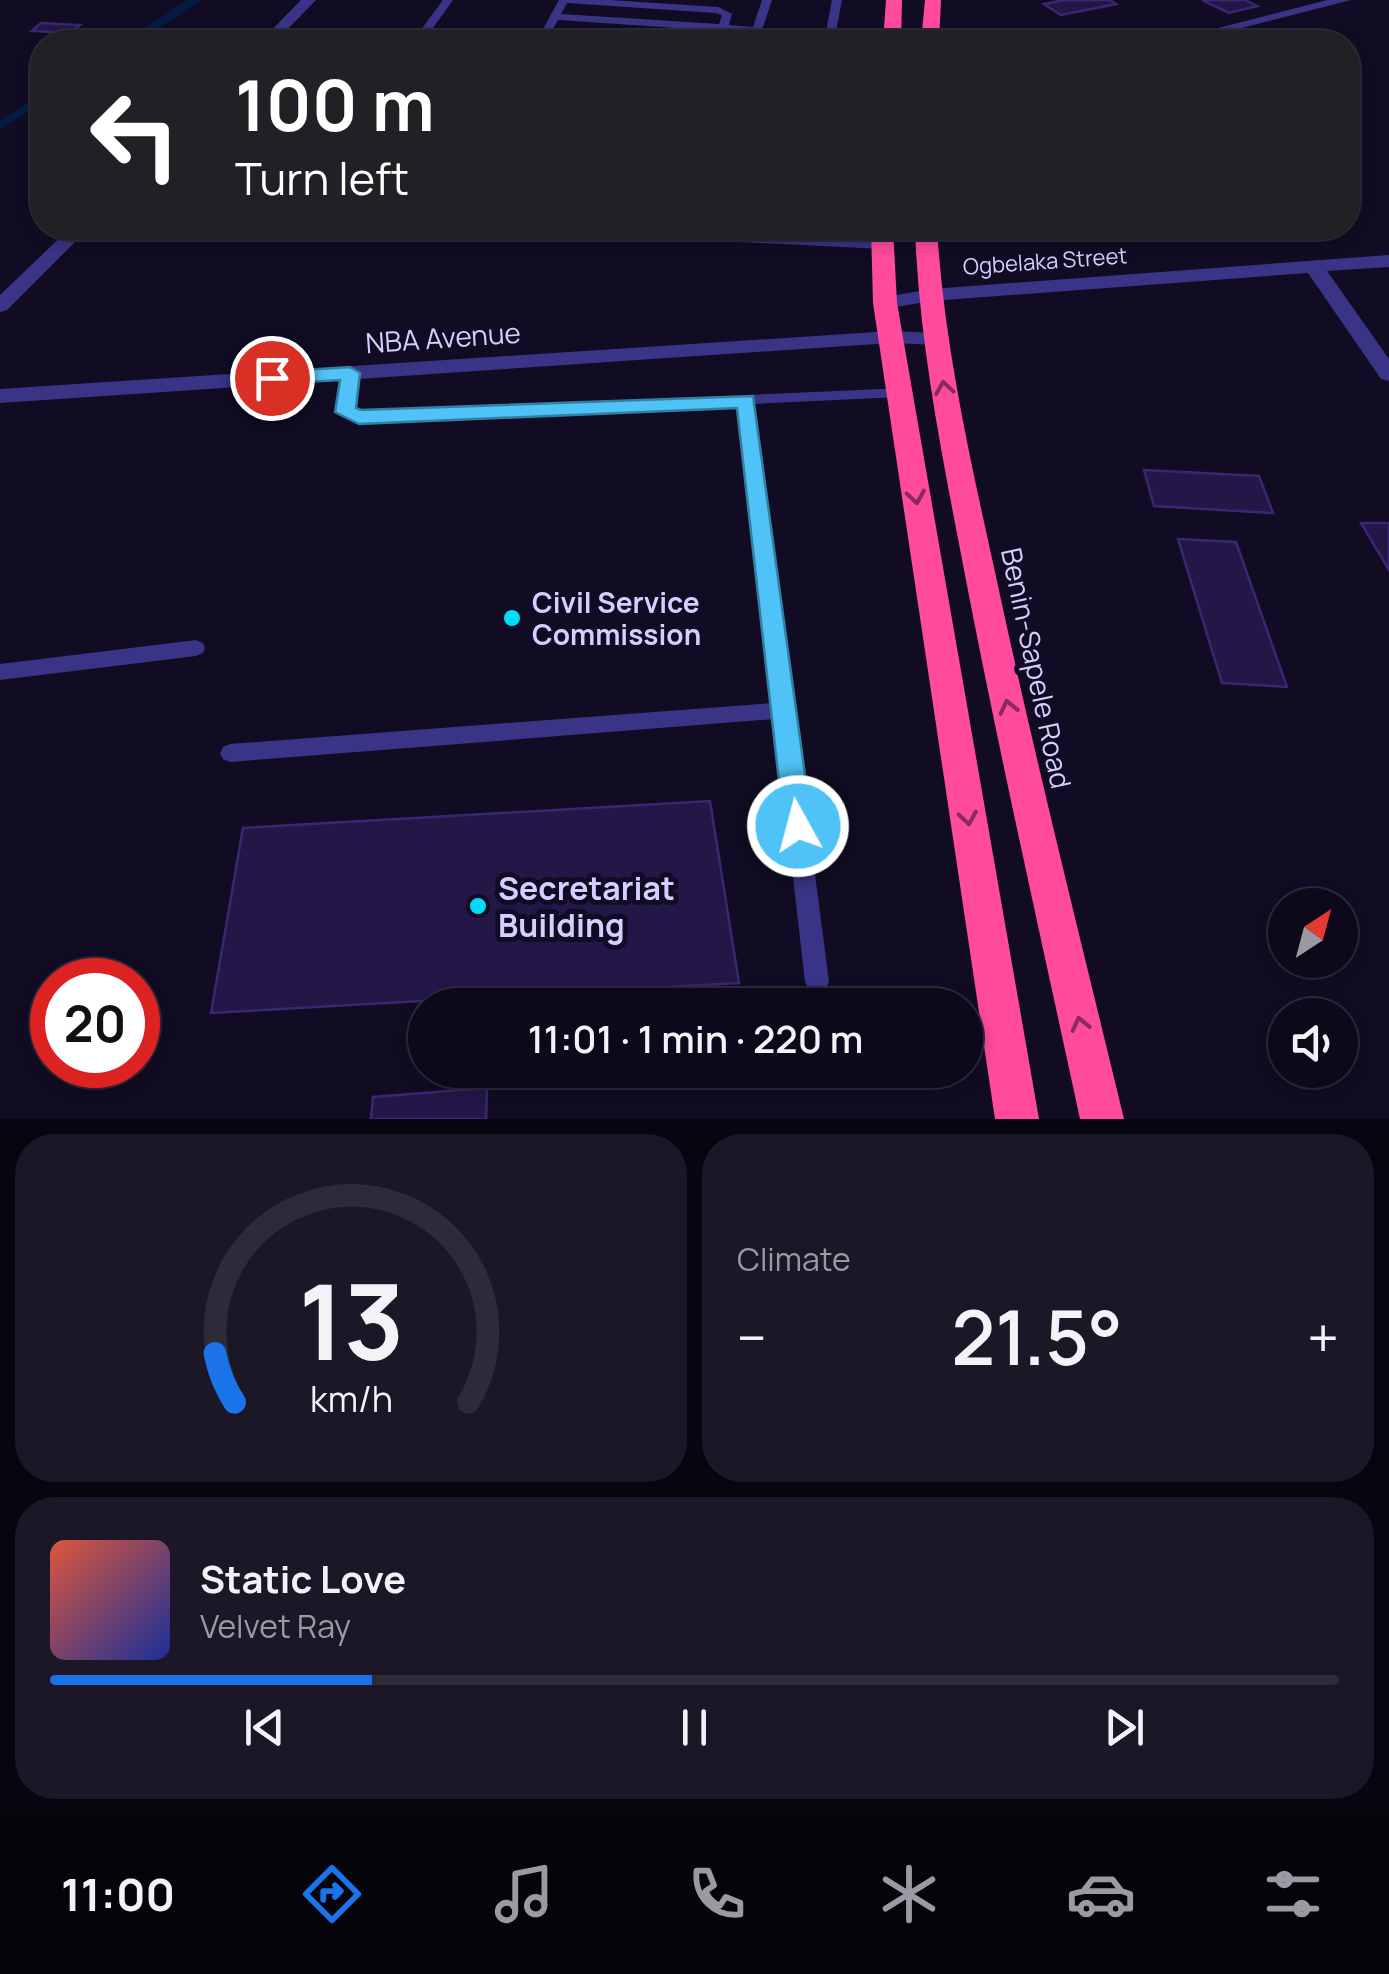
<!DOCTYPE html>
<meta charset="utf-8">
<style>
:root{--surface:#0d091a;--page:#1b1727;--text:#f1f3f6;--muted:#9a9aa2;--line:#2d2a39;--accent:#1a73e8}
body{margin:0;font-family:Manrope,sans-serif;background:var(--page);color:var(--text);height:100vh;display:flex;flex-direction:column;font-size:38px;white-space:nowrap}
*{box-sizing:border-box;margin:0}
p{font-size:32px;color:var(--muted)}
.icon{flex:none;width:55px;height:55px;fill:none;stroke:currentColor;stroke-width:2;stroke-linecap:round;stroke-linejoin:round}
.map{position:relative;height:1119px;overflow:hidden}
.panel{display:flex;flex-direction:column;gap:15px;padding:15px;background:#07050e;flex:1}
.panel>*{flex:none}
.banner{position:absolute;left:30px;top:30px;width:1330px;height:210px;border-radius:40px;box-shadow:0 5px 15px #0003,0 0 0 2px var(--line);background:#202124;color:#fff;overflow:hidden}
.needle{width:65px;rotate:36deg}
.tools{position:absolute;left:1268px;top:888px;display:grid;gap:20px}
.tools a{display:grid;place-items:center;width:90px;height:90px;border-radius:50%;background:var(--surface);box-shadow:0 5px 15px #0003,0 0 0 2px var(--line);font-size:50px}
.speed{position:absolute;left:30px;top:958px;display:flex;gap:20px;font-size:50px;font-weight:700;text-align:center}
.speed>*{display:grid;place-content:center;width:130px;height:130px;border-radius:50%;background:var(--surface);box-shadow:0 5px 15px #0003,0 0 0 2px var(--line);line-height:1}
.speed .limit{border:15px solid #d22;background:#fff;color:#111}
.pin{position:absolute;display:grid;place-items:center;width:85px;height:85px;color:#fff;margin:-42px;border:5px solid #fff;border-radius:50%;box-shadow:0 2px 10px #0007}
.me{position:absolute;width:110px;margin:-55px;rotate:353deg;stroke-linejoin:round;filter:drop-shadow(0 0 8px #0008)}
.turn{display:flex;align-items:center;gap:35px;height:210px;padding:0 40px;font-size:45px}
.turn .icon{width:130px;height:130px;stroke-width:2.5}
.turn b{display:block;font-size:70px;line-height:85px}
.big{font-size:75px;font-weight:600;line-height:1.1}
.panel .tile{flex:1;display:flex;flex-direction:column;justify-content:center;gap:15px;min-width:0;padding:0 35px;border-radius:40px;background:var(--page)}
.panel .dial{align-items:center;gap:0}
.dial svg{height:260px;overflow:visible;fill:none;stroke:var(--line);stroke-width:7;stroke-linecap:round;text-anchor:middle}
.dial text{fill:var(--text);stroke:none}
.song{display:flex;align-items:center;gap:30px}
.cover{width:120px;height:120px;border-radius:15px;background:linear-gradient(135deg,hsl(10 70% 55%),hsl(230 70% 35%))}
.played{height:10px;border-radius:5px;background:linear-gradient(90deg,var(--accent) 25%,var(--line) 25%)}
.keys{display:flex;justify-content:space-around;direction:ltr}
.heat{display:flex;justify-content:space-between;align-items:center;font-size:55px;direction:ltr}
.panel .tiles{flex:1;display:grid;gap:15px;grid-template-columns:1fr 1fr}
.tile:last-child{grid-column:span 2}
.trip{position:absolute;left:408px;top:988px;width:575px;height:100px;border-radius:50px;background:var(--surface);box-shadow:0 5px 15px #0003,0 0 0 2px var(--line);font-weight:600;line-height:100px;text-align:center}
.tab-bar{display:flex;height:160px;justify-content:space-around;align-items:center;background:#05040a;color:var(--muted)}
.tab-bar .icon{width:70px;height:70px}
.tab-bar .on{color:var(--accent)}
.tab-bar b{font-size:45px;color:var(--text)}
.map>svg:first-child{display:block}
.lines{fill:none;stroke-linecap:round;stroke-linejoin:round}
.stream{stroke:#061b43;stroke-width:8}
.building{fill:#221746;stroke:#382873;stroke-width:2.5}
.lane{fill:#393485;fill-rule:evenodd}
.street{fill:#393485;fill-rule:evenodd}
.highway{fill:#ff4a9d;fill-rule:evenodd}
.oneway{stroke:#882b60}
.route{fill:#4fc3f7;stroke:#337fa1;stroke-width:2.5}
.poi-dot{fill:#00dcfa;stroke:#110c23;stroke-width:4}
.labels{text-anchor:middle;dominant-baseline:central;stroke-width:10;stroke-linejoin:round;paint-order:stroke}
.far-street-label{font-size:22px;fill:#d5cfff;stroke:#110c23}
.street-label{font-size:28px;fill:#d5cfff;stroke:#110c23}
.poi-label{font-size:28px;font-weight:bold;fill:#d5cfff;stroke:#110c23;text-anchor:start}
.near-poi-label{font-size:32px;font-weight:bold;fill:#d5cfff;stroke:#110c23;text-anchor:start}
</style>
<div class="map">
<svg width="1389" height="1119" viewBox="0 0 1389 1119">
<rect width="100%" height="100%" fill="#110c23"/>
<g class="lines">
<g class="stream">
<polyline points="129,42 195,0"/>
<polyline points="0,125 42,98"/>
</g>
</g>
<g class="building">
<polygon points="1064,0 1110,0 1116,4 1061,15 1044,4"/>
<polygon points="1202,0 1245,0 1257,6 1229,13"/>
<polygon points="41,23 80,25 70,33 32,31"/>
<polygon points="1001,30 1010,42 956,42 950,33"/>
<polygon points="1144,470 1259,476 1273,513 1154,506"/>
<polygon points="1361,523 1389,523 1389,570"/>
<polygon points="1178,539 1236,542 1287,687 1222,683"/>
<polygon points="710,801 739,983 211,1013 243,828"/>
<polygon points="487,1088 486,1119 371,1119 373,1097"/>
</g>
<g class="lines">
<g class="lane">
<polygon points="443,0 453,0 430,32 461,35 473,42 426,37 422,42 412,42"/>
<path d="M559 0H609L718 7 732 14 729 25 753 27 762 0H772L758 42H748L751 33 558 20 547 40H539L538 38ZM567 3 716 13 722 15 719 24 561 14Z"/>
<polygon points="832,0 842,0 834,42 824,42"/>
<polygon points="528,228 604,228 883,241 890,245 883,249 534,232"/>
<polygon points="350,368 357,373 353,409 360,412 904,388 907,392 899,397 754,404 829,982 825,990 817,994 809,990 805,982 775,719 230,762 223,759 220,753 223,747 230,744 773,703 739,404 359,422 340,416 337,412 343,373"/>
<polygon points="196,640 203,643 205,648 203,653 196,656 0,680 0,664"/>
</g>
<g class="street">
<polygon points="301,0 316,0 275,42 260,42"/>
<polygon points="1327,0 1351,0 1187,42 1164,42"/>
<polygon points="70,228 89,228 7,310 0,312 0,295"/>
<polygon points="1389,255 1389,267 1327,271 1389,359 1389,381 1381,379 1308,273 931,301 885,309 875,303 885,297 931,289"/>
<polygon points="891,331 937,333 947,339 937,345 891,343 0,403 0,389"/>
</g>
<g class="highway">
<polygon points="886,0 902,0 901,42 883,42"/>
<polygon points="925,0 941,0 939,42 921,42"/>
<polygon points="871,228 893,228 897,303 1039,1119 995,1119 873,303"/>
<path d="M915 228H937C944 345 970 458 995 572 1034 755 1080 937 1124 1119H1080C1041 938 1000 757 965 575 943 460 919 345 915 228Z"/>
</g>
</g>
<defs><path id="oneway-chevron" d="M-2-3.5L2.5 0L-2 3.5" fill="none" stroke-width="1.6" stroke-linecap="round" stroke-linejoin="round" transform="scale(2.5)"/></defs>
<g class="oneway">
<use href="#oneway-chevron" transform="translate(944 388) rotate(-99)"/>
<use href="#oneway-chevron" transform="translate(916 497) rotate(81)"/>
<use href="#oneway-chevron" transform="translate(1008 707) rotate(-103)"/>
<use href="#oneway-chevron" transform="translate(968 818) rotate(81)"/>
<use href="#oneway-chevron" transform="translate(1080 1024) rotate(-103)"/>
</g>
<polygon class="route" points="350,367 360,373 356,408 361,410 753,396 812,826 807,835 798,839 788,835 784,826 737,408 359,424 335,412 340,380 272,384 263,378 272,372"/>
<g class="poi-dot">
<circle cx="512" cy="618" r="10"/>
<circle cx="478" cy="906" r="10"/>
</g>
<g class="labels">
<g class="far-street-label">
<text transform="translate(1045 261) rotate(-4)">Ogbelaka Street</text>
</g>
<g class="street-label">
<text transform="translate(443 337) rotate(-4)">NBA Avenue</text>
<text transform="translate(1037 668) rotate(78)">Benin-Sapele Road</text>
</g>
<g class="poi-label">
<text x="532" y="602">Civil Service<tspan x="532" dy="32">Commission</tspan></text>
</g>
<g class="near-poi-label">
<text x="498" y="888">Secretariat<tspan x="498" dy="37">Building</tspan></text>
</g>
</g>
</svg>
<div class="tools">
<a><svg class="needle" viewBox="-14 -14 28 28"><path d="M0-13l5 13h-10z" fill="#e53935"/><path d="M0 13l5-13h-10z" fill="#9a9aa2"/></svg></a>
<a><svg class="icon" aria-label="sound" viewBox="0 0 24 24"><path d="M4 9h4l5-4v14l-5-4H4zM17 9q2 3 0 6"/></svg></a>
</div>
<div class="speed"><div class="limit">20</div></div>
<div class="pin" style="left:272px;top:378px;background:#d93025"><svg class="icon" aria-label="arrive" viewBox="0 0 24 24"><path d="M6 21V4h12l-3 4 3 4H6"/></svg></div>
<svg class="me" style="left:798px;top:826px" viewBox="-20 -20 40 40"><circle r="17" fill="#4fc3f7" stroke="#fff" stroke-width="3"/><path d="M0-11L8 9 0 5-8 9z" fill="#fff"/></svg>
<div class="trip">11:01 · 1 min · 220 m</div>
<div class="banner">
<div class="turn"><svg class="icon" aria-label="left" viewBox="0 0 24 24"><path d="M17 20v-9H6M10 6l-5 5 5 5"/></svg><div><b>100 m</b>Turn left</div></div>
</div>
</div>
<section class="panel">
<div class="tiles">
<div class="tile dial"><svg viewBox="0 0 100 80">
<path d="M14 69A42 42 0 1 1 86 69"/>
<path d="M14 69A42 42 0 0 1 8 54" stroke="#1a73e8"/>
<text x="50" y="56" font-size="32" font-weight="700">13</text>
<text x="50" y="72" font-size="11">km/h</text>
</svg></div>
<div class="tile"><p>Climate</p>
<div class="heat"><a>−</a><b class="big">21.5°</b><a>+</a></div>
</div>
<div class="tile">
<div class="song"><i class="cover"></i><div><b>Static Love</b><p>Velvet Ray</p></div></div>
<div class="played"></div>
<div class="keys"><svg class="icon" aria-label="previous" viewBox="0 0 24 24"><path d="M18 5L8 12l10 7zM5 5v14"/></svg><svg class="icon" aria-label="pause" viewBox="0 0 24 24"><path d="M8 5v14M16 5v14"/></svg><svg class="icon" aria-label="next" viewBox="0 0 24 24"><path d="M6 5l10 7-10 7zM19 5v14"/></svg></div>
</div>
</div>
</section>
<nav class="tab-bar">
<b>11:00</b>
<svg class="icon on" aria-label="directions" viewBox="0 0 24 24"><path d="M12 3l9 9-9 9-9-9zM9 14v-3h6M13 9l2 2-2 2"/></svg>
<svg class="icon" aria-label="music" viewBox="0 0 24 24"><path d="M9 18V5l10-2v13"/><circle cx="6" cy="18" r="3"/><circle cx="16" cy="16" r="3"/></svg>
<svg class="icon" aria-label="phone" viewBox="0 0 24 24"><path d="M5 4h4l2 5-3 2q2 4 5 5l2-3 5 2v4C11 20 4 13 5 4z"/></svg>
<svg class="icon" aria-label="climate" viewBox="0 0 24 24"><path d="M12 3v18M4 7l16 10M4 17L20 7"/></svg>
<svg class="icon" aria-label="car" viewBox="0 0 24 24"><path d="M5 17H2v-5l4-1 3-4h7l3 4 3 1v5h-3M9 17h6M6 11h13"/><circle cx="7" cy="17" r="2"/><circle cx="17" cy="17" r="2"/></svg>
<svg class="icon" aria-label="filters" viewBox="0 0 24 24"><path d="M4 7h16M4 17h16"/><circle cx="9" cy="7" r="2"/><circle cx="15" cy="17" r="2"/></svg>
</nav>
